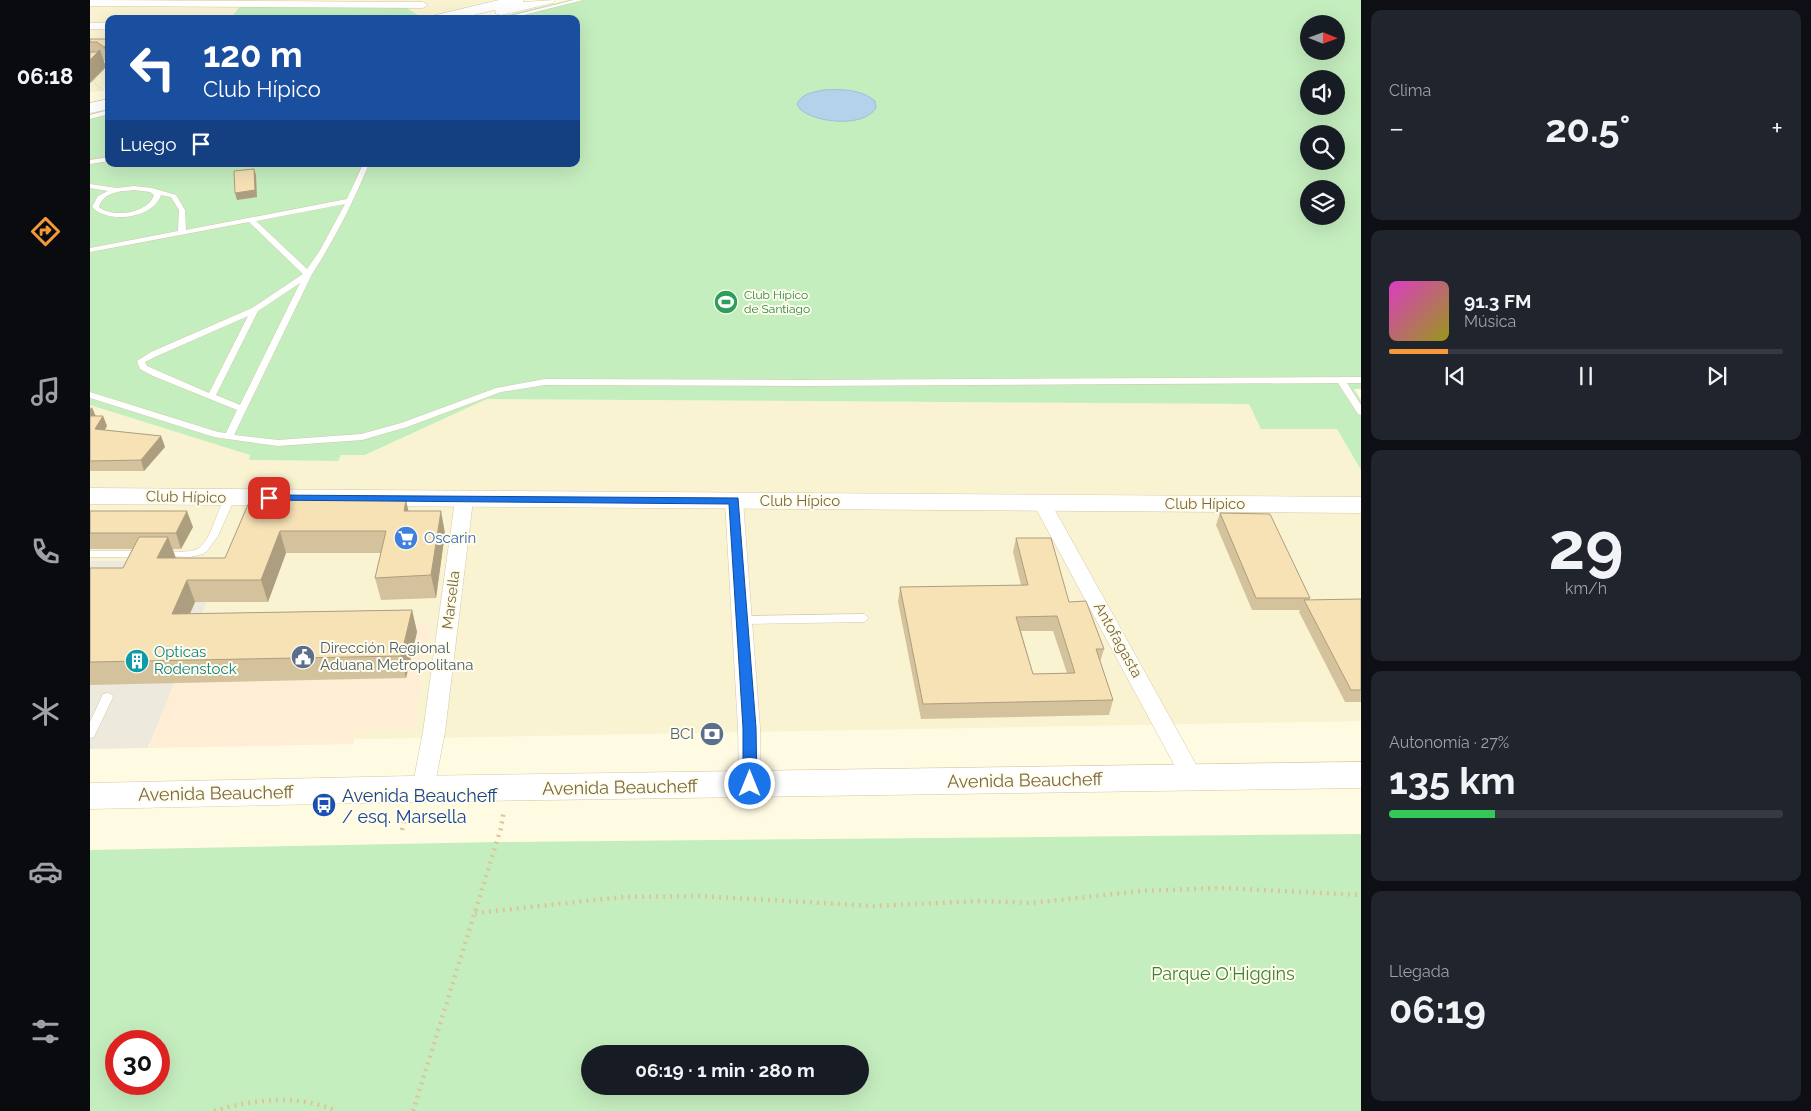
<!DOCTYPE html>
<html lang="es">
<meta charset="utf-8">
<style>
:root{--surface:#171b24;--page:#20242c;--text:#f1f3f6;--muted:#9ea1a6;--line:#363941;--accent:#f5983a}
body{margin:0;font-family:Raleway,sans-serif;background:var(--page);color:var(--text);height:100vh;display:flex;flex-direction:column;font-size:19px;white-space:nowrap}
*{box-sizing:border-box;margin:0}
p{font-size:16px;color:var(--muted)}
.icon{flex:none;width:28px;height:28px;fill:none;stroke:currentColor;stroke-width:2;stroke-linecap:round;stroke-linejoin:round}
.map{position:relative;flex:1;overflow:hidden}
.drawer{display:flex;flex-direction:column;gap:10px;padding:10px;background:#0d0f14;width:450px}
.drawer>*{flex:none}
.guide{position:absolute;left:15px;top:15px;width:475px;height:152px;border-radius:10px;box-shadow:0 5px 20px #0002;background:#1a4fa0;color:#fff;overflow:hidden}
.needle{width:32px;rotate:91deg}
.buttons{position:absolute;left:1210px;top:15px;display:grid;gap:10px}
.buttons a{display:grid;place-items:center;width:45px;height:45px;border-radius:50%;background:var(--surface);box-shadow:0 5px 20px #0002;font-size:25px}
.speed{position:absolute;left:15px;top:1030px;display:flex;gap:10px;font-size:25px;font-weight:700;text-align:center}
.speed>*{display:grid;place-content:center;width:65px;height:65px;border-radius:50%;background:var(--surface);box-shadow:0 5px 20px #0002;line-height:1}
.speed .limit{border:8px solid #d22;background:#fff;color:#111}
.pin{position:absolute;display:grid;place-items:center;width:42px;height:42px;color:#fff;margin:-21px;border-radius:10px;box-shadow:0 2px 8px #0006}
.me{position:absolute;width:55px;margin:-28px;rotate:0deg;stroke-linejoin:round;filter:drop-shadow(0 0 4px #0008)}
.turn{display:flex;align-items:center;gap:18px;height:105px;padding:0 15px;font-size:22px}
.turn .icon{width:65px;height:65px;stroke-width:2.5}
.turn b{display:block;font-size:35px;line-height:42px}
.then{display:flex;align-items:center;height:48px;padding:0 15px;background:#0003;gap:10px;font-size:19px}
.big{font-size:38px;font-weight:700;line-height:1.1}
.drawer .widget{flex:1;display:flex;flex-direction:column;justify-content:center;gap:8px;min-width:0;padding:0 18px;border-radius:10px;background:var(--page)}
.drawer .dial{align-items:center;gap:0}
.dial b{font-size:65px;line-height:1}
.song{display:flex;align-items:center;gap:15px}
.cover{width:60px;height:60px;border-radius:8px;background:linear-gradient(135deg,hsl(310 70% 55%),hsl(60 70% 35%))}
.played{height:5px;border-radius:2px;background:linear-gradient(90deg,var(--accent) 15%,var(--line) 15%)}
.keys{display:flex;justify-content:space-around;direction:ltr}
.heat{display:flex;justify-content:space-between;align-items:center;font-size:28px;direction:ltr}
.charge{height:8px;border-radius:4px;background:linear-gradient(90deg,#34c759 27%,var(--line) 0)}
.trip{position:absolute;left:491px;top:1045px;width:288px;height:50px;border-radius:25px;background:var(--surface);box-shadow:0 5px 20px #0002;font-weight:700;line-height:50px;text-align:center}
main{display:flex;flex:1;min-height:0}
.menu{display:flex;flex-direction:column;width:90px;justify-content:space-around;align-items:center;background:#090b0e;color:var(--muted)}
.menu .icon{width:35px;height:35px}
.menu .current{color:var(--accent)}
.menu b{font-size:22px;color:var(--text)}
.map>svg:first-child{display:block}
.residential{fill:#f9f3d2}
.commercial{fill:#ffedd5}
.industrial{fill:#ede9dd}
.green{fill:#c5eebf;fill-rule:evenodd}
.water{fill:#b4d3ea;stroke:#99c0dd}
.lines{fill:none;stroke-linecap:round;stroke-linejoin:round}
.service-casing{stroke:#d3c8a9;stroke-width:1}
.minor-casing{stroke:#d3c8a9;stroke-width:1}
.secondary-casing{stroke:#d7c9a7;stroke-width:1}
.path-far1{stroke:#dcc699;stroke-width:2;stroke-dasharray:0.5 2.5;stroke-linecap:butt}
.path{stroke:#dcc699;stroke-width:4.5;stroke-dasharray:2 5;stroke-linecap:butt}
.service{fill:#fff;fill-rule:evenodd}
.minor{fill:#fff;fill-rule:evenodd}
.secondary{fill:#fff;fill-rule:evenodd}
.wall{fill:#d4c29d;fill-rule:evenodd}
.shaded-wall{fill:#ad9e7f}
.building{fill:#f7e2b6;stroke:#ad9e7f;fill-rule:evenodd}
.route{fill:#1a73e8;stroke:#114b97}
.labels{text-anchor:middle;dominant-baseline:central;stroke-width:4;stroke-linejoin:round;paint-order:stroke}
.far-leisure-label{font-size:12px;fill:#27864d;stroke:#fffdea;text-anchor:start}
.street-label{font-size:15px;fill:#796645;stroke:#fffdea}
.shop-label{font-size:15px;fill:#366cbe;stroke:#fffdea;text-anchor:start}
.service-label{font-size:15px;fill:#4e5e75;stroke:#fffdea;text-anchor:start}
.culture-label{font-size:15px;fill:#0d838f;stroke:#fffdea;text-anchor:start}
.near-street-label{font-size:18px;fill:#796645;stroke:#fffdea}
.near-transit-label{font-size:18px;fill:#164399;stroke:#fffdea;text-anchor:start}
.near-park-label{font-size:18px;fill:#3d803c;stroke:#fffdea}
</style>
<main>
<nav class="menu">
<b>06:18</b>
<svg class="icon current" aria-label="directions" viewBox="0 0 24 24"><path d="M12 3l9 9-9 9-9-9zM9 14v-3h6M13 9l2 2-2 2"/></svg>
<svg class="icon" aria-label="music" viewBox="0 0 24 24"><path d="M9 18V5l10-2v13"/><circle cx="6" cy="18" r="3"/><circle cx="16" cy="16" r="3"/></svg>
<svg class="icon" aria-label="phone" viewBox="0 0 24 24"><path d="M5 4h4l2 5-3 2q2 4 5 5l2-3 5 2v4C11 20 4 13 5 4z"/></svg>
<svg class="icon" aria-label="climate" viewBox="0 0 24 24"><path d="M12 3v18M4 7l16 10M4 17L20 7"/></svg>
<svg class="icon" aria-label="car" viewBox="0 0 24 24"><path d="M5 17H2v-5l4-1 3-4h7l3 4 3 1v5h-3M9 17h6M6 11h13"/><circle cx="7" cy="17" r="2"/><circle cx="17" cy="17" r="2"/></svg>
<svg class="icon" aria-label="filters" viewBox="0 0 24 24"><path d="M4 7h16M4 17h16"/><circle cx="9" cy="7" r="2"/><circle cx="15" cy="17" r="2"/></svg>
</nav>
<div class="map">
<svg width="1271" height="1111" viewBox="0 0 1271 1111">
<rect width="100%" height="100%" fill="#fffbe2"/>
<g class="residential">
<polygon points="0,0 404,0 323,19 19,19 19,89 0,93"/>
<polygon points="397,399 1159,404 1172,429 1247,429 1271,470 1271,721 0,744 0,405 161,455 160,460 248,461 251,455 276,455"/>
</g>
<polygon class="commercial" points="109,624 341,624 323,728 266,730 263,744 59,748"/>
<polygon class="industrial" points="0,561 133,561 58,748 0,749"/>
<g class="green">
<path d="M479 0H1271V389H1264L1271 400V470L1247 429H1171L1159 404 397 399 275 455H251L248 461 159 460 160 455 0 405V115L19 110V164H486V19H401ZM1219 24H1246V51H1219ZM1219 79H1246V106H1219ZM1219 134H1246V161H1219ZM1219 189H1246V216H1219Z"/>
<polygon points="150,6 315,7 328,15 313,19 140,19"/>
<path d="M1271 834V1111H0V850L407 842ZM26 1041H69V1084H26ZM500 1054H770V1086H500Z"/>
</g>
<path class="water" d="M734 90C751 89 771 89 785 101L786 108C774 128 725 123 710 109L707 104C712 93 724 92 734 90Z"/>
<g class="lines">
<g class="service-casing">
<g id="service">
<polygon points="484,0 493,0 418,19 408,19"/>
<polygon points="19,110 19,114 0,119 0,115"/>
<polygon points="19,157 19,161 0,164 0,160"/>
<path d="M273 164H279C263 202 245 239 222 274L144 435 188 440 271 434 311 423 406 388 455 379 712 380 1271 377V383H1257L1271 405V415L1268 414 1248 383 712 386 455 385 411 392 317 427 272 440 188 446 124 437 0 398V392L128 432 136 433 147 410 63 376 50 369 47 361 61 352 162 308 213 274 159 222 0 252V248L88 231 89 210 81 197 71 195C63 219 18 224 2 207L8 196 18 191 0 188V184L27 188 44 186 62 188 86 195 95 210 96 230 257 199ZM44 190 60 192 64 195C58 214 22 218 9 207 13 192 31 191 44 190ZM255 204 229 252 217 269 166 221ZM210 283 150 405 126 395 168 311ZM158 316 119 393 57 366 55 362 67 356Z"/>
<path d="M140 495 145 498 128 536 117 551 113 554 100 557 69 556 68 554 69 552 73 551C83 551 95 553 105 550 124 543 127 499 140 495Z"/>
<polygon points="0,551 54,551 59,554 54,557 0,557"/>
<polygon points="774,614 779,618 774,622 652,624 647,620 652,616"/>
<polygon points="17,693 21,694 23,697 4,737 0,738 0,722 13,694"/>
</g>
</g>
<g class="minor-casing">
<g id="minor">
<polygon points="0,0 333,2 338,5 333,8 0,6"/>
<rect x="0" y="23" width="19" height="6"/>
<polygon points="374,494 380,496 383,500 355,732 344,789 341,795 333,798 325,795 322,789 333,732 365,500 368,496"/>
<polygon points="644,495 650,497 653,501 670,728 671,784 668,790 660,793 652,790 649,784 648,728 635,501 638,497"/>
<polygon points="952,497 958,499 961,503 1113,777 1110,783 1102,786 1094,783 943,503 946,499"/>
</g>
</g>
<g class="secondary-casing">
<g id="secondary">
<polygon points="409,0 434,0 433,2 465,0 463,3 411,15 406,14 405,10 366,19 340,19 342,16"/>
<polygon points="19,99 19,109 0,113 0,103"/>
<polygon points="0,488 1271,497 1271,513 0,504"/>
<polygon points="1271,762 1271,788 321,802 0,809 0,783 321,776"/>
</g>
</g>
<polyline class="path-far1" points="12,90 3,81 19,66"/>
<g class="path">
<polyline points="312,830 316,811"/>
<polyline points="385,913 534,897 610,896 783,906 890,901 941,903 1053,891 1132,888 1271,895"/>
<path d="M124 1111C166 1099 206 1094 247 1111"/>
<polyline points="323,1111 411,828 414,810"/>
</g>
<use href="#service" class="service"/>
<use href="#minor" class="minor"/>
<use href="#secondary" class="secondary"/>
</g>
<g class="wall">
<polygon points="0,39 19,39 19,64 13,60 16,67 0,83"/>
<polygon points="0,407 6,416 13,416 17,426 15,430 71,436 75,447 54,471 0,471"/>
<polygon points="160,500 318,511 355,533 346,598 291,600 285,578 291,553 196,553 178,602 105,602 100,614 322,610 327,632 316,678 0,685 0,568 33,568 42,549 0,549 0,511 103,527 91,549 83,549 86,558 135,558"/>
<polygon points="1130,513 1220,598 1219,600 1271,599 1271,702 1255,702 1209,612 1210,610 1162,610 1126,525"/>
<path d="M926 538 979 602 1014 649 1010 662 1023 700 1019 715 831 719 808 602 810 587 931 585 923 552ZM931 631H963L977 673 943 674Z"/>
</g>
<g class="shaded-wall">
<polygon points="19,42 19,64 14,47"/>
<polygon points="10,50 16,67 0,83 0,60"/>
<polygon points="164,169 166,175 167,197 147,200 145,193"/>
<polygon points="2,407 6,417 0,426 0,410"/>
<polygon points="13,416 17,426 9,439 5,429"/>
<polygon points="71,436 75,447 54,471 51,460"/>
<polygon points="316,500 321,522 314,511"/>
<polygon points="97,511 103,527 91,549 86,533"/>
<polygon points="351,511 355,533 346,598 341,575"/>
<polygon points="190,531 196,553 178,602 171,580"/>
<polygon points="78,537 86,559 67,558"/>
<polygon points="97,580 105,602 90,636 82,614"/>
<polygon points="322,610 327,632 316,678 311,656"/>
</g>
<g class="building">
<polygon points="0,39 19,39 19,42 14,47 7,42 0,42"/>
<polygon points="10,50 0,60 0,52 7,52"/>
<polygon points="164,169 165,190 145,193 144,171"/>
<polygon points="0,416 13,416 5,429 71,436 51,460 0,461"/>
<polygon points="160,500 316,500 314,511 351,511 341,575 285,578 296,531 190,531 171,580 97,580 82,614 322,610 311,656 0,662 0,568 33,568 49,537 78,537 67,558 135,558"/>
<polygon points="0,511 97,511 86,533 0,533"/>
<polygon points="1130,513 1180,514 1220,598 1166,598"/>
<path d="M926 538H961L979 602 996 601 1014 649H1006L1023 700 833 704 810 587 938 585ZM967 616 985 673 943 674 926 617Z"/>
<polygon points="1271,599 1271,690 1261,690 1214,600"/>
</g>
<polygon class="route" points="179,495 648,498 666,728 667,784 665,788 660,790 655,788 653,784 653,728 639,504 175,500 173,498"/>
<defs>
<g id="stadium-disc" transform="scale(1.25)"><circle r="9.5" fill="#2e9e5b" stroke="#fffdea"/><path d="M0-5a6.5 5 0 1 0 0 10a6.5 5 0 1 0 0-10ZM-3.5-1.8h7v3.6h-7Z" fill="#fff"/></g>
<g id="supermarket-disc" transform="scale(1.25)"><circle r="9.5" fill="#3f7fe0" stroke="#fffdea"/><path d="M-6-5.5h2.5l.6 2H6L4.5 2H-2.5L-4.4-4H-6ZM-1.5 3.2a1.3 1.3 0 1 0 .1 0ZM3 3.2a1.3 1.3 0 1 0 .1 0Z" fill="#fff"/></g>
<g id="civic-disc" transform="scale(1.25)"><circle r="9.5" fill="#5c6f8a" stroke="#fffdea"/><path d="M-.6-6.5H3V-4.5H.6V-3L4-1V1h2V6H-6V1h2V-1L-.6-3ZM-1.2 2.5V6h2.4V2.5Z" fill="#fff"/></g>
<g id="building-disc" transform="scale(1.25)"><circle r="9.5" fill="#0f9aa8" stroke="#fffdea"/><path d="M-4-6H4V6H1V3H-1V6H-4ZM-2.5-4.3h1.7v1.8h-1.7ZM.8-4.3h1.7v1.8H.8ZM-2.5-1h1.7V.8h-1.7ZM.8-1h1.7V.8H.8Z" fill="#fff"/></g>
<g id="bank-disc" transform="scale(1.25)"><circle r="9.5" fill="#5c6f8a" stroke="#fffdea"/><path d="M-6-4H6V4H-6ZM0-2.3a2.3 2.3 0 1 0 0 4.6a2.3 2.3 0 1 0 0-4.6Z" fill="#fff"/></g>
<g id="bus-disc" transform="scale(1.25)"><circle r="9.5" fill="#1a4fb4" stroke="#fffdea"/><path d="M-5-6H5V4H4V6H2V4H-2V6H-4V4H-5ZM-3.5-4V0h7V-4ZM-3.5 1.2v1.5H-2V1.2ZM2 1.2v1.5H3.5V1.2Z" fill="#fff"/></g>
</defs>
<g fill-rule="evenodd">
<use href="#stadium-disc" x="636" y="302"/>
<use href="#supermarket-disc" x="316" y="538"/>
<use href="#civic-disc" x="213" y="657"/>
<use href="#building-disc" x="47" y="661"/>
<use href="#bank-disc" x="622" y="734"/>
<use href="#bus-disc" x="234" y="805"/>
</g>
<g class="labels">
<g class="far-leisure-label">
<text x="654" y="295">Club Hípico<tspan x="654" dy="14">de Santiago</tspan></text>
</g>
<g class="street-label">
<text transform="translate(96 497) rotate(1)">Club Hípico</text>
<text x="710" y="501">Club Hípico</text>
<text x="1115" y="504">Club Hípico</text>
<text transform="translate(361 600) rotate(-83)">Marsella</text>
<text transform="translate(1028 640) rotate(61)">Antofagasta</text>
</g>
<g class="shop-label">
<text x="334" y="538">Oscarin</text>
</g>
<g class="service-label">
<text x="230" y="648">Dirección Regional<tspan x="230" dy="17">Aduana Metropolitana</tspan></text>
<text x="604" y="734" text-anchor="end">BCI</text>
</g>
<g class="culture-label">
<text x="64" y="652">Opticas<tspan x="64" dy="17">Rodenstock</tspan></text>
</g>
<g class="near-street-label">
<text transform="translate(935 780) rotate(-1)">Avenida Beaucheff</text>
<text transform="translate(530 787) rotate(-1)">Avenida Beaucheff</text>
<text transform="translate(126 793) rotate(-1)">Avenida Beaucheff</text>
</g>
<g class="near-transit-label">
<text x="252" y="795">Avenida Beaucheff<tspan x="252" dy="21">/ esq. Marsella</tspan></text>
</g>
<g class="near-park-label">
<text x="1133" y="973">Parque O'Higgins</text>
</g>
</g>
</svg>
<div class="buttons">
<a><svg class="needle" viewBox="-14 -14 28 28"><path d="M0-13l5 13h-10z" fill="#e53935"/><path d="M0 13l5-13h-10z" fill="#9ea1a6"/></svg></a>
<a><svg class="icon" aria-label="sound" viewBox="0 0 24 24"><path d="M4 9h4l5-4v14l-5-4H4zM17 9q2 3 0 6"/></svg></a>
<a><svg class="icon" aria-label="search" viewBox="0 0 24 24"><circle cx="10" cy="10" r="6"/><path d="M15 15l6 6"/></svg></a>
<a><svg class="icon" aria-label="layers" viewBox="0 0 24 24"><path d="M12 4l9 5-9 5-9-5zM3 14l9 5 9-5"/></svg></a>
</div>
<div class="speed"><div class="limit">30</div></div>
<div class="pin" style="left:179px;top:498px;background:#d93025"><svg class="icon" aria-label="arrive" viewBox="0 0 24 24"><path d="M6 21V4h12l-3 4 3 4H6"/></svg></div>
<svg class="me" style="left:660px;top:784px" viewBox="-20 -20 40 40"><circle r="17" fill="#1a73e8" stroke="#fff" stroke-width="3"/><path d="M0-11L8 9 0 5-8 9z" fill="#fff"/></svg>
<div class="trip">06:19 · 1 min · 280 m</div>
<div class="guide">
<div class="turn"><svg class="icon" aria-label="left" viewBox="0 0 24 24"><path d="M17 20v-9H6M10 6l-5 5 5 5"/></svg><div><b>120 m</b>Club Hípico</div></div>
<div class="then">Luego<svg class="icon" aria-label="arrive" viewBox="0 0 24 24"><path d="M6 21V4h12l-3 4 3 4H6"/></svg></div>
</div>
</div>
<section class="drawer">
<div class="widget"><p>Clima</p>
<div class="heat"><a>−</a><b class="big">20.5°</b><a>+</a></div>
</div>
<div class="widget">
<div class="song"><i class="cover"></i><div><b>91.3 FM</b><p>Música</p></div></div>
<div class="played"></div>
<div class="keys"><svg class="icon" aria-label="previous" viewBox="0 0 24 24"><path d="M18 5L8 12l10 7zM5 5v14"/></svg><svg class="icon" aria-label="pause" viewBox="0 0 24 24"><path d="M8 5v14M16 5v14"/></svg><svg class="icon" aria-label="next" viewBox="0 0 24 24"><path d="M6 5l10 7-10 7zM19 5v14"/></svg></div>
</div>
<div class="widget dial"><b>29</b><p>km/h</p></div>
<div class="widget"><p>Autonomía · 27%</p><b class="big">135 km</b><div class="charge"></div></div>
<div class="widget"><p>Llegada</p><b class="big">06:19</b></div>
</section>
</main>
